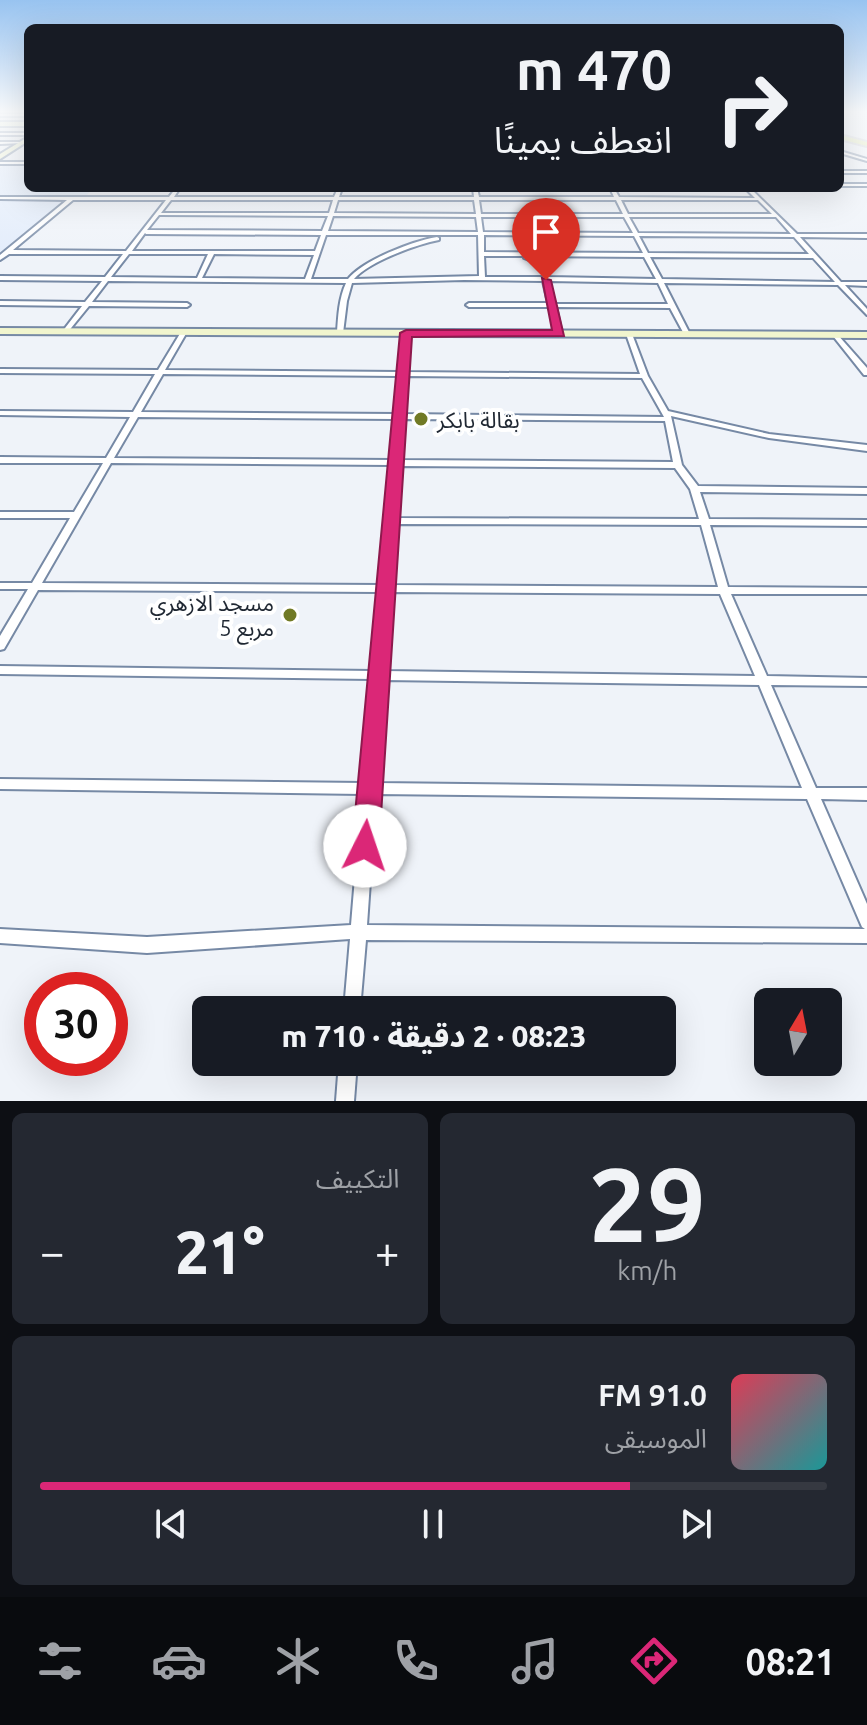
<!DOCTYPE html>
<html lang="ar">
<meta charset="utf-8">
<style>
:root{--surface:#171b24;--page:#242831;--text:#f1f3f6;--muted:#9ea1a6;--line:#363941;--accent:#db2777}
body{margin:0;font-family:Ubuntu,"Noto Sans Arabic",sans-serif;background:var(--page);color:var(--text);direction:rtl;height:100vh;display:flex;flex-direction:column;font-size:30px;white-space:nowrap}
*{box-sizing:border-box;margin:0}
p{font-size:26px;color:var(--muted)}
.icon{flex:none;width:44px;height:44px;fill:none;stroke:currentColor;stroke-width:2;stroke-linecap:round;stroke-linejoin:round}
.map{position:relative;height:1101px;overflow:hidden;direction:ltr}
.panel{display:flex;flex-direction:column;gap:12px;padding:12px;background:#0d0f14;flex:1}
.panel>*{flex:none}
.guide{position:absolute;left:24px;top:24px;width:820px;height:168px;border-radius:12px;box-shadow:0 8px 32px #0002;direction:rtl;background:#171b24;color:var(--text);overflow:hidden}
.needle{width:52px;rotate:10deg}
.tools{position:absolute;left:754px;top:988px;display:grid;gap:16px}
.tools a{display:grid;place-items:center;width:88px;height:88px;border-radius:12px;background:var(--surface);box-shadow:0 8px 32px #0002;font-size:40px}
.speed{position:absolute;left:24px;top:972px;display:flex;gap:16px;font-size:40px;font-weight:700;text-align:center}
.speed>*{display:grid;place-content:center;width:104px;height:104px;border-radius:50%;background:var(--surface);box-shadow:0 8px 32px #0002;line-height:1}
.speed .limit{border:12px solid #d22;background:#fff;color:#111}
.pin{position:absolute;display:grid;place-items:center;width:68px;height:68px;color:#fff;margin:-82px -34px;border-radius:50% 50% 50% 0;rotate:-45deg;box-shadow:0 0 8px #0007}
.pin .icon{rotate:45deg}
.me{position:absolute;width:88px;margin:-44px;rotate:4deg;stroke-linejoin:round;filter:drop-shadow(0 0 6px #0008)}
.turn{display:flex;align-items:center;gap:28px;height:168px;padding:0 40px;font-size:36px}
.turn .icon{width:104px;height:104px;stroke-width:2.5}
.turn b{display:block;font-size:56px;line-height:68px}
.big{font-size:60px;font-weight:800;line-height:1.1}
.panel .widget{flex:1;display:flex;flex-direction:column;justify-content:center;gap:12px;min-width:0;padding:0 28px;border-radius:12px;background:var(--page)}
.panel .dial{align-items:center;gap:0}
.dial b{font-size:104px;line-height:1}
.song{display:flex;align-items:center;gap:24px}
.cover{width:96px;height:96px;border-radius:12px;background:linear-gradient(135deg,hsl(350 70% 55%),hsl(180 70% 35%))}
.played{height:8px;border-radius:4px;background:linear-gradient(90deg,var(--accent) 75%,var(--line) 75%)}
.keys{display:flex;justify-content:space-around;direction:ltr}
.heat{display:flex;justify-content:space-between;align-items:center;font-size:44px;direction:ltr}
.panel .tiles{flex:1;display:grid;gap:12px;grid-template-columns:1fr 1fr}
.widget:last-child{grid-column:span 2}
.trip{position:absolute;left:192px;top:996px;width:484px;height:80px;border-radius:12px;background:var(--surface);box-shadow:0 8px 32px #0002;font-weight:800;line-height:80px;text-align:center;direction:rtl}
.menu{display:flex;height:128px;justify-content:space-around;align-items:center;background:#090b0e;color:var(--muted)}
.menu .icon{width:56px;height:56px}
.menu .current{color:var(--accent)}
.menu b{font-size:36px;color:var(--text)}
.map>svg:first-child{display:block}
.built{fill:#e2ecfb}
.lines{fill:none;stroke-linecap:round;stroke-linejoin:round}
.street-casing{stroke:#7689a5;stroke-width:4}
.secondary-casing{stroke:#7689a5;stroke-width:4}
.primary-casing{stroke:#cecfd2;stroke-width:4}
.street{fill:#fff;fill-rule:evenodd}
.secondary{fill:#f1f5ce;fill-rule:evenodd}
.primary{fill:#e3eb9e;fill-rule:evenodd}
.route{fill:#db2777;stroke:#8e194d;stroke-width:2}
.poi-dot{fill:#717a25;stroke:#fff;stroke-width:3}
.labels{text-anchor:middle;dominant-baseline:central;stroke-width:8;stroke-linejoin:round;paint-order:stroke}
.poi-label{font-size:22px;fill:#1f2732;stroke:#fff;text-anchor:start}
</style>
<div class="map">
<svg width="867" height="1101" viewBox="0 0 867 1101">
<rect width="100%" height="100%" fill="#eff3f9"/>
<g class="built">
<polygon points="6,164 28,164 28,188 93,188 86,196 0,195 0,168"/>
<polygon points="0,200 64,200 0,253"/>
</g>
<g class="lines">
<g class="street-casing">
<g id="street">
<rect x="0" y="114" width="28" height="2"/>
<rect x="0" y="133" width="28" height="2"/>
<polygon points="0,142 22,142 24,143 0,144"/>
<polygon points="840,151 867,159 867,161 840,153"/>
<rect x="0" y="162" width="28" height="2"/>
<rect x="840" y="171" width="27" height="2"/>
<rect x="840" y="184" width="27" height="2"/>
<path d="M176 188H180L174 197H334L338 188H342L339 197H474L473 188H477L479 197H614L610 188H614L619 197 755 198 745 188H750L797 234H867V238L800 237 841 282H867V286L845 285 867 309V315L838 285 664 283 690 334 689 335 684 334 670 308 556 307 562 334 559 336 556 334 549 307H469L466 305 469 303H548L543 281 464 280 352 283 347 301 343 333 340 335 337 333C338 316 339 298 346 283L108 281 92 302 187 303 190 305 187 307 89 306 67 333 65 334 62 332 82 306 0 305V301L85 302 102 281 0 280V276L105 277 123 254H9L0 260V255L67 200 0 199V197H169ZM73 200H166L126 251 13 250ZM171 200H333L329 213H161ZM338 200H474L476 214 334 213ZM479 200H616L623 214H481ZM621 200H758L772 214H628ZM159 215H160L328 216 322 231 147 230ZM333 216 476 217 478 232 328 231ZM481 217H624L633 233 483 232ZM629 217H776L791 234 638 233ZM145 233 146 234 321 235 315 251H132ZM326 235H478L479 276 354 279C368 262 417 244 439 240V238L437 237C413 241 363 260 348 279H311ZM484 235 634 236 643 253 484 252ZM639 236 794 237 809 254 648 253ZM129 254H208L197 278 111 277ZM214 254 314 255 305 279 202 278ZM484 256H524V258L544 266 543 277H485ZM528 256 644 257 656 279 549 277V264ZM650 257 813 258 835 282 662 279ZM549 281 658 283 668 304H555Z"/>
<path d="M184 330 187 332 165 370 399 372 403 333 406 331 409 333 407 372 640 374 626 334 629 332 632 334 648 376 668 411 769 434 867 445V451L769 438 671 416 682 465 698 486 867 488V494L700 492 709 519 867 520V526L710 525 728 587 867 588V594H731L767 676 867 678V686L771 685 816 788H867V800L821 799 867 904V943L366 940 360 1010H344L350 939 147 953 0 943V929L147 937 351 925 362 794 0 789V779L363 783 372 679 0 674V666L373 671 380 592 38 590 4 649 0 650V636L28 589H0V583H32L70 518H0V512H74L103 463H0V457L106 458 130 417 0 415V411L133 412 155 374 0 373V369L158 370 181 332ZM163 374 399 376 396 414 141 412ZM406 376 642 378 664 417 404 414ZM138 417 395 419 392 460 114 458ZM403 419 665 421 673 462 400 460ZM111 463 391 465 381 585 42 583ZM400 466 675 468 690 489 699 519 396 518ZM396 524 701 525 718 587 391 585ZM391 592 720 594 755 676 385 671ZM384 680 759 685 802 788 377 783ZM376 794 807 799 862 927 865 929 367 925Z"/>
<polygon points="835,333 837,334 867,368 867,375 864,375 833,336 832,335"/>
<polygon points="339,1062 357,1062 354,1101 336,1101"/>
</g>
</g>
<g class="secondary-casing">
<g id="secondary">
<rect x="0" y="122" width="28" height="4"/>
<polygon points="28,137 28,141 0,159 0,154"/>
<polygon points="0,328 867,332 867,338 0,334"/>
</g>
</g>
<g class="primary-casing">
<polygon id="primary" points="840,135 867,142 867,146 840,139"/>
</g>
<use href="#street" class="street"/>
<use href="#secondary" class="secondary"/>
<use href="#primary" class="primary"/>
</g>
<linearGradient id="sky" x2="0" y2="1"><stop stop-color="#98c3f0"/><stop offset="0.42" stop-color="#f8fafc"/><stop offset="1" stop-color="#f8fafc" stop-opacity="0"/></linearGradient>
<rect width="867" height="266" fill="url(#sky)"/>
<polygon class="route" points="542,278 551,280 564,336 412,337 379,846 375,854 365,857 356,854 352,846 400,333 406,330 552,330"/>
<g class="poi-dot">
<circle cx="421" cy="419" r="8"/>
<circle cx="290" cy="615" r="8"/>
</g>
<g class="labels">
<g class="poi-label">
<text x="437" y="419">بقالة بابكر</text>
<text x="274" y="602" text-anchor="end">مسجد الازهري<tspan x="274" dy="25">مربع 5</tspan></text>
</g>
</g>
</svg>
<div class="tools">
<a><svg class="needle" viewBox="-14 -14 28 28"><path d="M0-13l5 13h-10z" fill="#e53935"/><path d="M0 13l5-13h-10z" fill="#9ea1a6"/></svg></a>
</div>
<div class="speed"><div class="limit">30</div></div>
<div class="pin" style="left:546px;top:280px;background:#d93025"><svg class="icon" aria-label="arrive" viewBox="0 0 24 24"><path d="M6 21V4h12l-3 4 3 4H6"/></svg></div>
<svg class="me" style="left:365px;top:846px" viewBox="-20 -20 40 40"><circle r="19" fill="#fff"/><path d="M0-13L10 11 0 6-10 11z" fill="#db2777"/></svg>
<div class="trip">08:23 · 2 دقيقة · 710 m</div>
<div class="guide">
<div class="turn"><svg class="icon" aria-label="right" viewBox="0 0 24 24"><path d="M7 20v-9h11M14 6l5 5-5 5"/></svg><div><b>470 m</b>انعطف يمينًا</div></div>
</div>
</div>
<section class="panel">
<div class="tiles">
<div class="widget dial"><b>29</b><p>km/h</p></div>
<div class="widget"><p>التكييف</p>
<div class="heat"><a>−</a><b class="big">21°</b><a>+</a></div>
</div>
<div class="widget">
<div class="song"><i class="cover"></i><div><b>91.0 FM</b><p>الموسيقى</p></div></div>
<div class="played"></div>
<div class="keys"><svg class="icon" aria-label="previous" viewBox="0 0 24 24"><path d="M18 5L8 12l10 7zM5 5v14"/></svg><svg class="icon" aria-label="pause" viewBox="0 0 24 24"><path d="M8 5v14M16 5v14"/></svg><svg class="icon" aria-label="next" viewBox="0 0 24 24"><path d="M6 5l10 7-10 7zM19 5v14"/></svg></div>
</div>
</div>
</section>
<nav class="menu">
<b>08:21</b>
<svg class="icon current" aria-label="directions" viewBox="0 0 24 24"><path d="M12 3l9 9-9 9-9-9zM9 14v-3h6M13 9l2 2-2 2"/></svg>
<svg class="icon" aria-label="music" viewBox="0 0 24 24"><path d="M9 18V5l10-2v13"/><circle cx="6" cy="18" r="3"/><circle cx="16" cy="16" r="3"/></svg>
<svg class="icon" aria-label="phone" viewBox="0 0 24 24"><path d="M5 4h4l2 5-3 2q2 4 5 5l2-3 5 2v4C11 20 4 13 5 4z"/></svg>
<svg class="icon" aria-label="climate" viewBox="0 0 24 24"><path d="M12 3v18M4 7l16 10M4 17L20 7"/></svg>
<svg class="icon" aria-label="car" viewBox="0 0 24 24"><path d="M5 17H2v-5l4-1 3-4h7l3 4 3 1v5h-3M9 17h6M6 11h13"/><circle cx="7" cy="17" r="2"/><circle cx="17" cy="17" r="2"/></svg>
<svg class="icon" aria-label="filters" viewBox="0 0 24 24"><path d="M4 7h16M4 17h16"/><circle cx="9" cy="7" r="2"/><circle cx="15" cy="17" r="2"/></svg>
</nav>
